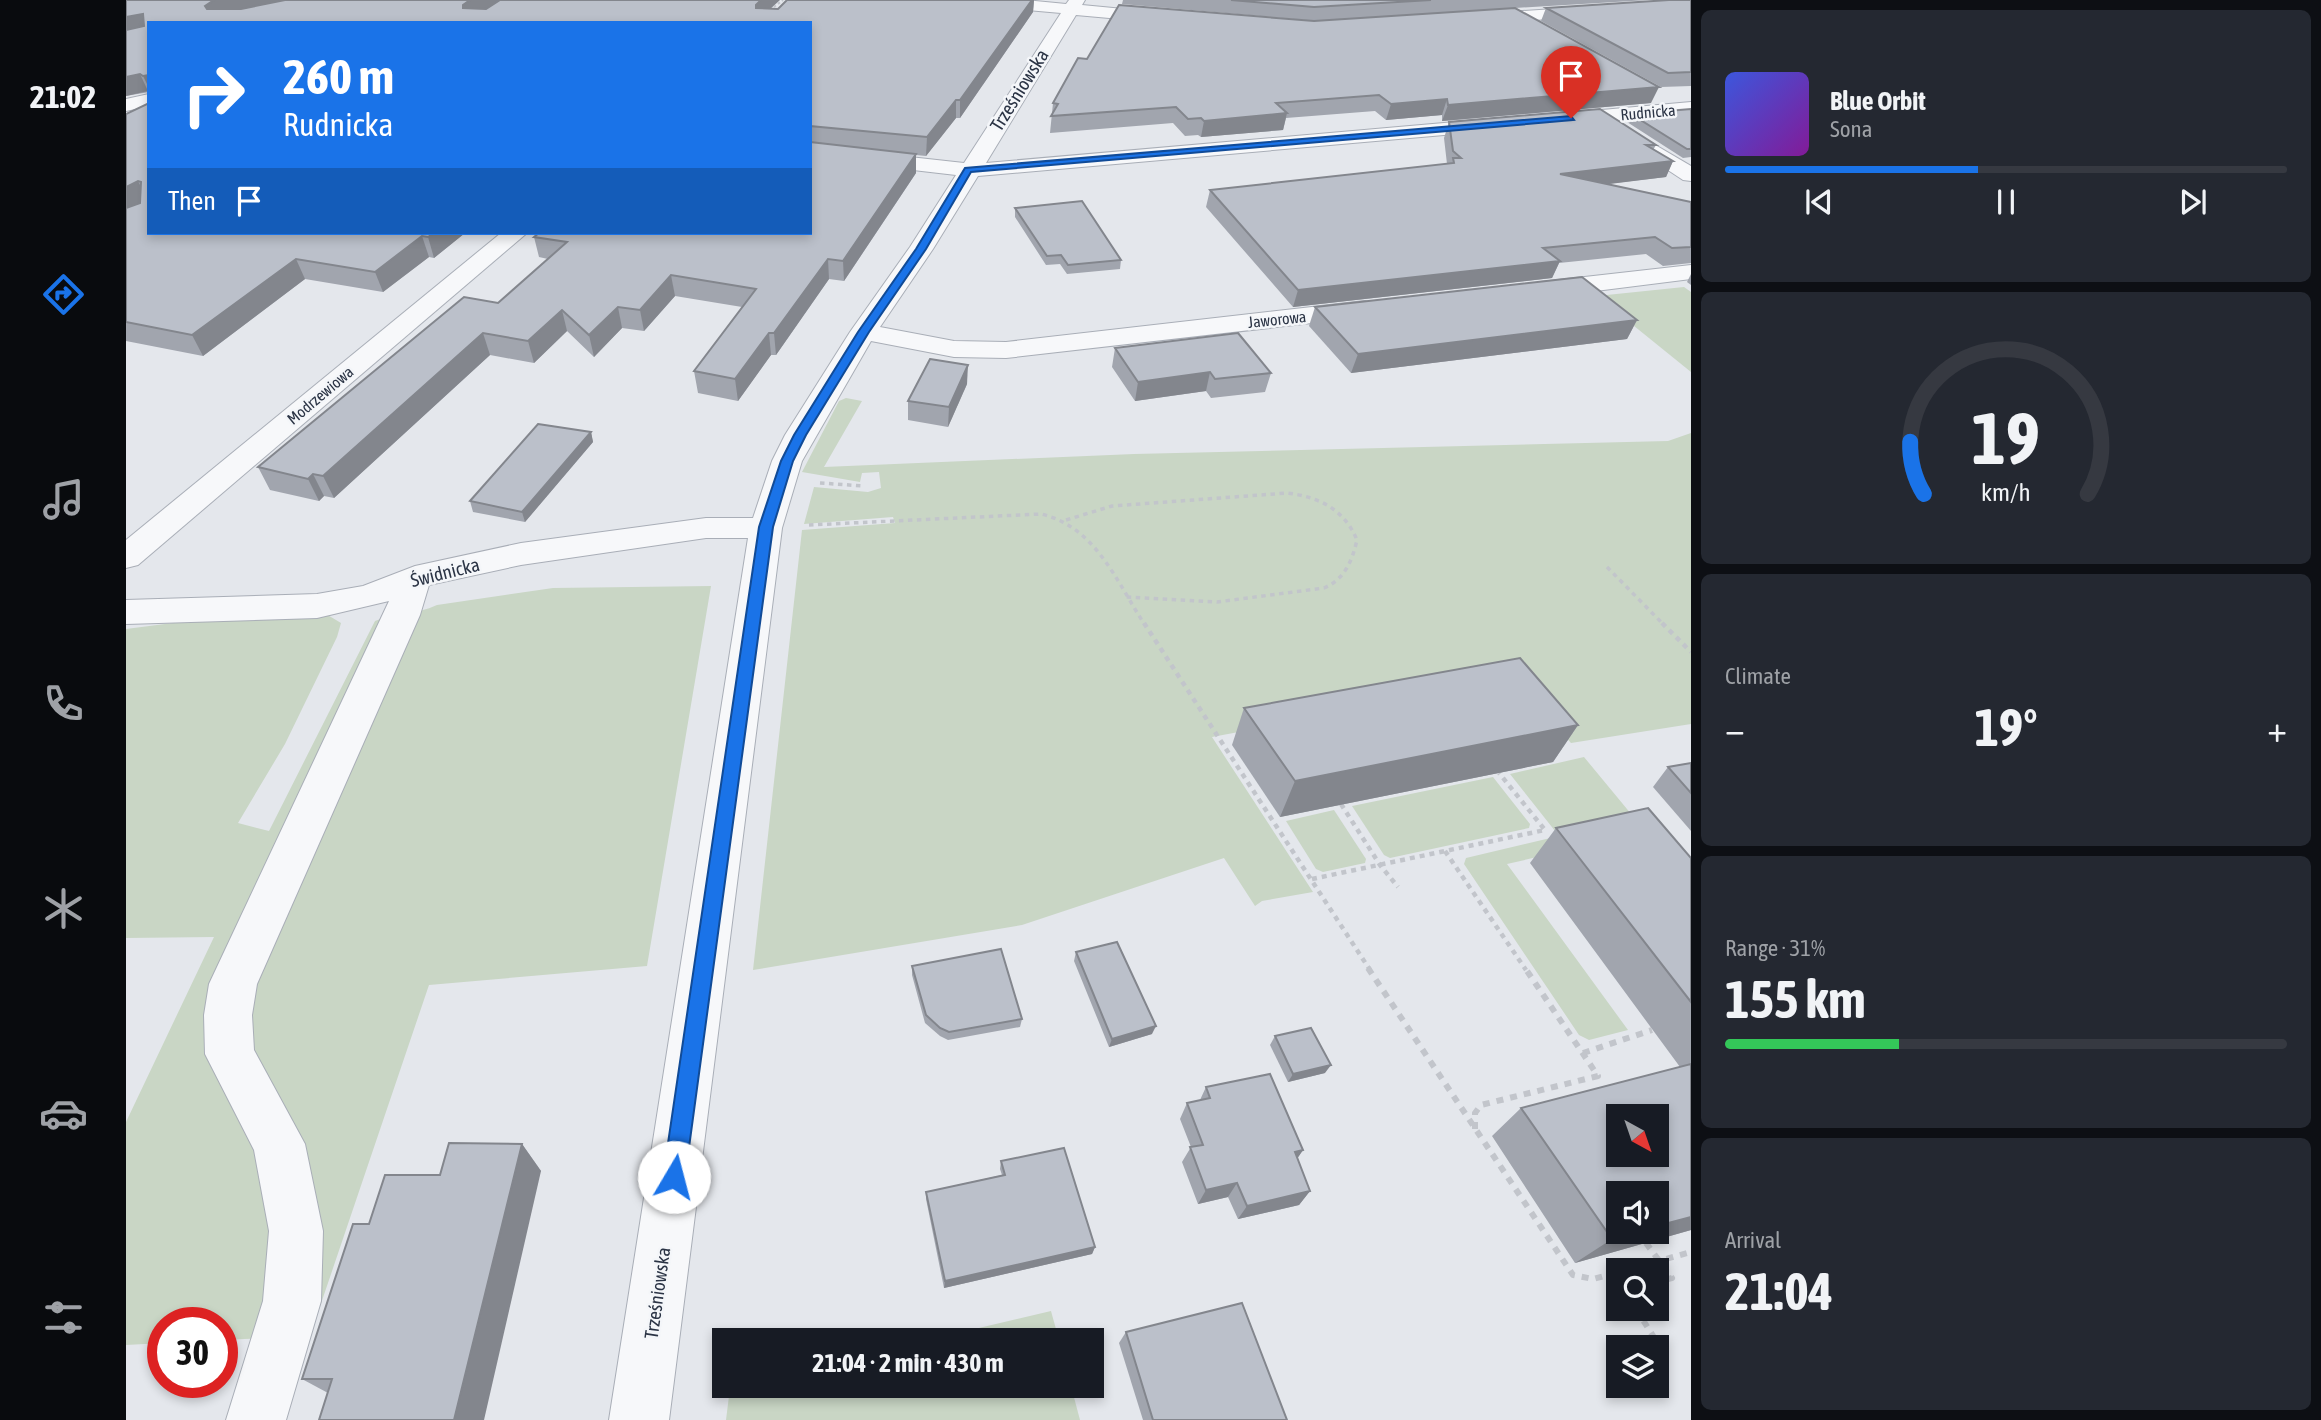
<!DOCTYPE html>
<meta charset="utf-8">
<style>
:root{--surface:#171b24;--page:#242831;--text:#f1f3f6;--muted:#9ea1a6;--line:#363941;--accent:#1a73e8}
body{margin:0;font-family:"Asap Condensed",sans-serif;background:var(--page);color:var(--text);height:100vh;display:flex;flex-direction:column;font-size:26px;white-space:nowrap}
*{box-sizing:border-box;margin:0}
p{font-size:23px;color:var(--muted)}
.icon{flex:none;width:38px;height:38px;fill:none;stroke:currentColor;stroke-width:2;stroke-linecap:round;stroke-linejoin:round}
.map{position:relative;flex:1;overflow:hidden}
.sheet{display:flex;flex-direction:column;gap:10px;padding:10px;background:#0d0f14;width:630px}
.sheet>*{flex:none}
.guide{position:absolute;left:21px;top:21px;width:665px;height:214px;border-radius:0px;box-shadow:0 4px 10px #0003;background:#1a73e8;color:#fff;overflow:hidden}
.needle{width:46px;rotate:140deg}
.tools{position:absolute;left:1480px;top:1104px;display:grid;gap:14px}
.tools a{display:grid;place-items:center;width:63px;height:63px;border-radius:0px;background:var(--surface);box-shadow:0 4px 10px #0003;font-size:35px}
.speed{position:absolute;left:21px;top:1307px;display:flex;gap:14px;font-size:35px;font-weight:700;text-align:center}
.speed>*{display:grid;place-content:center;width:91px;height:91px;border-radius:50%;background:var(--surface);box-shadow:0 4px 10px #0003;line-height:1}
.speed .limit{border:10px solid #d22;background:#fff;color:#111}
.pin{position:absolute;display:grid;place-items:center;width:60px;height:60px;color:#fff;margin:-72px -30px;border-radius:50% 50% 50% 0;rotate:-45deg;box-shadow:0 0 7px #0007}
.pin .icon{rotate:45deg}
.me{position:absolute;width:77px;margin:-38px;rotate:8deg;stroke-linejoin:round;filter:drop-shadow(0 0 5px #0008)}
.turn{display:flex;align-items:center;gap:24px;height:147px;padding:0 21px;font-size:32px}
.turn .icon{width:91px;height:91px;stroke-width:2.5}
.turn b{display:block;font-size:49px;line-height:60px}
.then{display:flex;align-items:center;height:66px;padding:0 21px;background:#0003;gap:14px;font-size:26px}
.big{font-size:52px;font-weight:700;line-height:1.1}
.sheet .tile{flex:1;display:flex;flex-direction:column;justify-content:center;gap:10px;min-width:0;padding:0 24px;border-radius:10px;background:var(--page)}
.sheet .dial{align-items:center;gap:0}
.dial svg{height:182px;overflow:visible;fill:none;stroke:var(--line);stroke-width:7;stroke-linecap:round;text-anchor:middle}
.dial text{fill:var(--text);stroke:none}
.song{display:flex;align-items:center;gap:21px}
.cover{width:84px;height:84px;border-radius:10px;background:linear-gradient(135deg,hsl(230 70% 55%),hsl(290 70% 35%))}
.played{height:7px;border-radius:4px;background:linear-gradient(90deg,var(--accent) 45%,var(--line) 45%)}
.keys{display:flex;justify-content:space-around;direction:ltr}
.heat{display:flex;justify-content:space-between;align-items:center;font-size:38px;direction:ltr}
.charge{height:10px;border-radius:5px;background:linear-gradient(90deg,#34c759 31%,var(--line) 0)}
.trip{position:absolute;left:586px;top:1328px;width:392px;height:70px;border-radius:0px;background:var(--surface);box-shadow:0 4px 10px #0003;font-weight:700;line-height:70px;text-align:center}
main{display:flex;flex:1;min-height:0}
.menu{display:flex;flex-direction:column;width:126px;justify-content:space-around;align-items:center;background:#090b0e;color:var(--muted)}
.menu .icon{width:49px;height:49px}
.menu .selected{color:var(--accent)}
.menu b{font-size:32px;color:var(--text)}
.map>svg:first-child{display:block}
.green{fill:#c9d6c5}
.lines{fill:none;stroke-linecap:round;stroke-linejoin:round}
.minor-casing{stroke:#a9aeb7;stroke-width:2}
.path-far3{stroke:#c2c5cb;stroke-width:2;stroke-dasharray:2.5 2.5;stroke-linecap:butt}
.path-far2{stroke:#c2c5cb;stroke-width:3.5;stroke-dasharray:4.5 4.5;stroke-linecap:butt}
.path-far1{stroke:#c2c5cb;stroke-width:4.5;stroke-dasharray:5 5;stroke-linecap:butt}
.path{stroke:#c2c5cb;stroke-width:6;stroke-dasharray:7 7;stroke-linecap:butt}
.minor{fill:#f7f8fa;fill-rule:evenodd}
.wall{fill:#a1a5ae}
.shaded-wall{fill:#83868d}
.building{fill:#bbc0ca;stroke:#83868d;stroke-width:2;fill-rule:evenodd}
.route{fill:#1a73e8;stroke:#114b97;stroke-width:2}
.labels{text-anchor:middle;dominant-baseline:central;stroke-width:5;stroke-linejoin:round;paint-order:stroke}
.far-street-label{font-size:16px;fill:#2b3445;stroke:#f4f6f9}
.street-label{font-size:19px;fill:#2b3445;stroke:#f4f6f9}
</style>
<main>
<nav class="menu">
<b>21:02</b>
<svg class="icon selected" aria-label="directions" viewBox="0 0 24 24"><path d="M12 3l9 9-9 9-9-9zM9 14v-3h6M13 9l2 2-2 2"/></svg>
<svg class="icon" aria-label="music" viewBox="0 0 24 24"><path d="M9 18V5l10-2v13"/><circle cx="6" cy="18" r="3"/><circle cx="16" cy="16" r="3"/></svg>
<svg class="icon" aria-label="phone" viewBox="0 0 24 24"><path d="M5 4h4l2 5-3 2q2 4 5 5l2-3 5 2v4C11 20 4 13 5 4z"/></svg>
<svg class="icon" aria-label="climate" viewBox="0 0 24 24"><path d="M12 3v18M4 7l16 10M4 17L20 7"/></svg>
<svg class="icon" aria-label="car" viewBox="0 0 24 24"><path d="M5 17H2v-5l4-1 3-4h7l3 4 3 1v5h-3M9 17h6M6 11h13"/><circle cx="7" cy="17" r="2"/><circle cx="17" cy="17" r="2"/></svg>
<svg class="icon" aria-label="filters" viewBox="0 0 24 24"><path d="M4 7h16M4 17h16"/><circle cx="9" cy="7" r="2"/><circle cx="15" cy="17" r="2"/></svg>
</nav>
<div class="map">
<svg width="1565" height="1420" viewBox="0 0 1565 1420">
<rect width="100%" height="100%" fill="#e4e7ec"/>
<g class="green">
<polygon points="1558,287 1565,292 1565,372 1471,296"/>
<polygon points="720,398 736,401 698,467 1008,454 1542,441 1565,433 1565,724 1445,743 1387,680 1086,737 1187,892 1136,901 1129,906 1098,858 896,925 627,970 676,530 769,523 767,517 678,524 688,487 742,492 755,488 753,472 736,473 734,482 676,472 713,401"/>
<path d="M585 586 521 966 303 985 184 1336 96 1340V1323H37V1343L0 1345V1122L88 937 0 938V629L62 621 200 614 215 623 211 637 159 744 112 823 143 831 249 621C269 612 290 615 311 605L427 588Z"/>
<polygon points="1458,757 1520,832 1381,864 1502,1030 1463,1040 1453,1035 1338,864 1340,858 1433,836 1384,774"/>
<polygon points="1367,777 1404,824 1403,828 1264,858 1258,855 1226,806"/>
<polygon points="1208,810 1240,859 1239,863 1197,872 1190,869 1160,821"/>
<polygon points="925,1311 933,1340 802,1340"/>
<polygon points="613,1386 945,1386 954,1420 600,1420 604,1388"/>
</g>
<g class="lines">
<g class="minor-casing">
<g id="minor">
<polygon points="839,0 899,0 940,4 943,0 959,0 956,5 1039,13 1047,18 1039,23 950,15 860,163 1375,118 1382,120 1385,124 1382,128 1375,130 852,176 807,249 754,327 828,341 880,342 1239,301 1248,304 1252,309 1248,314 1239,317 880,358 828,357 745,341 676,461 656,528 543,1420 483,1420 622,538 580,538 395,565 303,585 294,615 131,984 126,1015 128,1050 179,1144 197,1231 195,1301 160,1420 100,1420 137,1301 143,1231 128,1150 79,1054 78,1015 83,984 263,601 191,618 0,624 0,600 191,594 237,586 289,566 395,543 580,518 627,518 646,461 659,435 724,332 784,247 830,175 684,158 684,146 838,163 935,13 847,5"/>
<polygon points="1565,0 1565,9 1351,24 1343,19 1351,14"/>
<polygon points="23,94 23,106 0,111 0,99"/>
<polygon points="1565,102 1565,114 1431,126 1424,124 1421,120 1424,116 1431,114"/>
<polygon points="1502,129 1565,166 1565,181 1557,180 1495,139 1492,135 1495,131"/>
<polygon points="375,233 401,233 12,565 0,568 0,540"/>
<polygon points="1565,265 1565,279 1414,298 1405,295 1401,290 1405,285 1414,282"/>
</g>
</g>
<polyline class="path-far3" points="644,10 657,0"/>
<g class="path-far2">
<polyline points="694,483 738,486"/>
<path d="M940 520 986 506 1161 493C1193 497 1218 509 1231 540 1226 561 1219 579 1198 588L1091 602 1000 597"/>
<path d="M683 525 915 514C970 527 990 581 1019 625"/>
<polyline points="1481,567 1538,625"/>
</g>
<g class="path-far1">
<polyline points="1018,623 1244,970"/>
<polyline points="1536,623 1565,652"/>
<polyline points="1215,804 1254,865 1272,887"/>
<polyline points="1319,851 1400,970"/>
<polyline points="1186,879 1419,830 1373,773"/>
</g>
<g class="path">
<polyline points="1242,968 1447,1275 1467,1279 1493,1272"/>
<polyline points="1457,1053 1526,1030"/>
<polyline points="1349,1129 1349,1113 1355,1105 1472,1076 1399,968"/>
<polyline points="1520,1243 1546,1278 1531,1282"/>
<polyline points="1500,1270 1565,1252"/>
<polyline points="1510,1309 1529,1339"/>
</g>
<use href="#minor" class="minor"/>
</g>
<g class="wall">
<polygon points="0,0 373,0 360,9 652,9 661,0 908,0 907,12 834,118 830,118 800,156 790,155 790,173 718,281 703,279 650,355 645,355 612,401 572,393 568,371 616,307 549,296 518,331 496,328 468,357 441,331 408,363 364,355 208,498 198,496 193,501 144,490 132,467 372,303 422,259 413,257 408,237 684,233 684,23 23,23 23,92 0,96"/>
<polygon points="997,0 1522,0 1389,8 1525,103 1316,121 1316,115 1260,120 1249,111 1160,118 1157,130 1075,137 1072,135 1059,136 1047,123 924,133 927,103 961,59 1179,20 996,4"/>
<polygon points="1565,0 1565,86 1535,87 1415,21 1420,8"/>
<polygon points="1565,109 1565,157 1557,158 1501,122 1505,114"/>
<polygon points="0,114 339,233 308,258 303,257 257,292 179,279 77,356 0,341"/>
<polygon points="1323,122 1530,145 1527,150 1547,161 1540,177 1480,184 1565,202 1565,263 1537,266 1520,254 1433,263 1426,278 1167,307 1080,207 1084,190 1321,164 1318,138"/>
<polygon points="889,208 995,260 994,269 941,274 934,264 920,265 889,217"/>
<polygon points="1565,274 1565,285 1561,282"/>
<polygon points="1189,307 1511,320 1501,339 1225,373 1183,326"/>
<polygon points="989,348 1145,373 1139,392 1085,398 1080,391 1009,401 986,367"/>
<polygon points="841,384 822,427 782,420 782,401"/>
<polygon points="465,432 467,442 399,522 347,512 344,501"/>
<polygon points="1118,708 1452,725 1427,762 1154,817 1106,745"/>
<polygon points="1565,763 1565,831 1527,787 1542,767"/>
<polygon points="1430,828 1565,858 1565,1230 1449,1263 1366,1136 1395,1108 1554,1067 1404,863"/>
<polygon points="950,952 1026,1034 983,1047 948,961"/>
<polygon points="786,966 896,1019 894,1027 822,1040 814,1036 799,1023 786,975"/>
<polygon points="1149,1036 1199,1073 1162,1082 1144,1045"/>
<polygon points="1080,1087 1177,1150 1171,1158 1184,1191 1173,1205 1112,1219 1102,1197 1072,1204 1056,1162 1065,1147 1054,1119 1061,1103 1074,1100"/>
<polygon points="396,1144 415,1171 202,1393 176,1379 243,1224 314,1175"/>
<polygon points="875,1161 969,1247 966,1254 818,1288 800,1199 800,1192 876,1175 874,1169"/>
<polygon points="1000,1332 1161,1420 1017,1420 993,1343"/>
</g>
<g class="shaded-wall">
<polygon points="88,0 169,0 85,23 79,6"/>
<polygon points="344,0 373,0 342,21 337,8 337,5"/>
<polygon points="635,0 654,0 631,21 630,5"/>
<polygon points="906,0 908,0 907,12 834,118 834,100"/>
<polygon points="17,14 23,27 0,35 0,17"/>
<polygon points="14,74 22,91 0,96 0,77"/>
<polygon points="23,75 23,88 17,76"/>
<polygon points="1533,87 1525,103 1316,121 1322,105"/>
<polygon points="1321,99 1316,115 1260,120 1265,104"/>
<polygon points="830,100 830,118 800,156 801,137"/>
<polygon points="1161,113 1157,130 1075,137 1078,121"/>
<polygon points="790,154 790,173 718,281 717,261"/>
<polygon points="1547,161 1540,177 1427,191 1434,174"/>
<polygon points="12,181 22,201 0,211 0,187"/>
<polygon points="308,233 339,233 308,258 302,237"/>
<polygon points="296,236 303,257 257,292 249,272"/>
<polygon points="170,259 179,279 77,356 66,335"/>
<polygon points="702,259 703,279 650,355 648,333"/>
<polygon points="1434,261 1426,278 1167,307 1172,290"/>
<polygon points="545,275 549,296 518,331 514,310"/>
<polygon points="492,307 496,328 468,357 463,335"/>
<polygon points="436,310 441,331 408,363 402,341"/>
<polygon points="1511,320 1501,339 1225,373 1232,354"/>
<polygon points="357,333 364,355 208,498 197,476"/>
<polygon points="643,333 645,355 612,401 609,379"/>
<polygon points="842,365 841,384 822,427 823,407"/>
<polygon points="1084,372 1080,391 1009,401 1012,382"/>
<polygon points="465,432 467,442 399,522 396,512"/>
<polygon points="187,474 198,496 193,501 182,479"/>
<polygon points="1452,725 1427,762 1154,817 1169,781"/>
<polygon points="1030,1026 1026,1034 983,1047 986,1039"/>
<polygon points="1205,1065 1199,1073 1162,1082 1167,1074"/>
<polygon points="396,1144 415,1171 358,1420 328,1420"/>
<polygon points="1177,1150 1167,1165 1169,1152"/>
<polygon points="1111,1183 1102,1197 1072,1204 1080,1190"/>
<polygon points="1184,1191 1173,1205 1112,1219 1121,1206"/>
<polygon points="1565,1217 1565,1230 1449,1263 1486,1239 1510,1232 1531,1232 1531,1226"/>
<polygon points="969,1247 966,1254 818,1288 819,1281"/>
</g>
<g class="building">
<polygon points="0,0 88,0 79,6 81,9 115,9 159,0 344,0 337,5 337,8 360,9 374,0 635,0 630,5 630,8 652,9 661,0 906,0 834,100 830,100 801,137 684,126 684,23 23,23 23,75 17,76 14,74 0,77 0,30 18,26 17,14 0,17"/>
<polygon points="1105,0 1305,0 1188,7"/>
<polygon points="1543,0 1565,0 1565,72 1542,73 1420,8"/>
<polygon points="993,5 1188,21 1389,8 1533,87 1322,105 1321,99 1265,104 1253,95 1150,103 1161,113 1078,121 1075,118 1062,119 1050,107 925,116 932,104 927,103 952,58 961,59"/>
<polygon points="23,103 23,233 308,233 302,237 296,236 249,272 170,259 66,335 0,322 0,208 14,203 15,182 12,181 0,187 0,114"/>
<polygon points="1474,109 1530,145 1520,145 1547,161 1434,174 1565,202 1565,247 1546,248 1529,237 1417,248 1434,261 1172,290 1084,190 1328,163 1327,158 1335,158 1327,151 1323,122"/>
<polygon points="1565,109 1565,149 1561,149 1505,114"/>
<polygon points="684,142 790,154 717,261 702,259 648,333 643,333 609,379 568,371 630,289 545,275 514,310 492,307 463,335 436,310 402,341 357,333 197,476 187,474 182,479 132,467 338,297 372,303 441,242 408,237 413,233 684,233"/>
<polygon points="956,201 995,260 942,265 935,255 921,256 889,208"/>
<polygon points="1456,277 1511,320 1232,354 1189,307"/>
<polygon points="1112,333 1145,373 1089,379 1084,372 1012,382 989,348"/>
<polygon points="804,359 842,365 823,407 782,401"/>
<polygon points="412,424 465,432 396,512 344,501"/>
<polygon points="1394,658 1452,725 1169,781 1118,708"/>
<polygon points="1565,763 1565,793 1542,767"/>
<polygon points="1522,808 1565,858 1565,1002 1430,828"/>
<polygon points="991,942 1030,1026 986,1039 950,952"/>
<polygon points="875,949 896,1019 823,1032 814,1028 800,1015 786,966"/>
<polygon points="1185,1028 1205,1065 1167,1074 1149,1036"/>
<path d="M1565 1064V1217L1531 1226V1194H1493V1232H1510L1486 1239 1395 1108ZM1493 1116H1531V1155H1493Z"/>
<polygon points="1144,1074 1177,1150 1169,1152 1184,1191 1121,1206 1111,1183 1080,1190 1064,1147 1077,1145 1061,1103 1084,1098 1080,1087"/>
<polygon points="323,1143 396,1144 328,1420 193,1420 206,1379 176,1379 227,1224 243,1224 259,1175 314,1175"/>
<polygon points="938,1148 969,1247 819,1281 800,1192 879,1175 875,1161"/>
<polygon points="1116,1303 1161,1420 1027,1420 1000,1332"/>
</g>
<polygon class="route" points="1445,116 1448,120 845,172 800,249 743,332 680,435 667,461 647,527 559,1177 556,1184 548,1188 540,1184 537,1177 633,527 655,461 668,435 732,332 790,249 839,168"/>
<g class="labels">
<g class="far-street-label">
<text transform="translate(1522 112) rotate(-5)">Rudnicka</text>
<text transform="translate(1151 319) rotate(-6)">Jaworowa</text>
<text transform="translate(194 395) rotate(-40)">Modrzewiowa</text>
</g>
<g class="street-label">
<text transform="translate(893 90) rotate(-58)">Trześniowska</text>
<text transform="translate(319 572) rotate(-14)">Świdnicka</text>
<text transform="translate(531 1293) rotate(-82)">Trześniowska</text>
</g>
</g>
</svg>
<div class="tools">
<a><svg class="needle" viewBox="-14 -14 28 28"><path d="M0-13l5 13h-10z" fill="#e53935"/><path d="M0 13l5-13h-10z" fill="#9ea1a6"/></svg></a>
<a><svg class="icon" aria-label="sound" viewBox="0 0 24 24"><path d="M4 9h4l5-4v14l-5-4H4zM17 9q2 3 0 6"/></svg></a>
<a><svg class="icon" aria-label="search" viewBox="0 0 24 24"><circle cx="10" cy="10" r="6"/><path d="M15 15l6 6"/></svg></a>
<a><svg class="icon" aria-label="layers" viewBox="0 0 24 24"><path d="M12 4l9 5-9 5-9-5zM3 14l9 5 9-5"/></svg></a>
</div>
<div class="speed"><div class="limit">30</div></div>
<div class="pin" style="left:1445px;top:118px;background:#d93025"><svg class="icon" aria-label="arrive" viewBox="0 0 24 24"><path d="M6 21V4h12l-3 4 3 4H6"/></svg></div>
<svg class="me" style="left:548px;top:1177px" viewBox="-20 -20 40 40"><circle r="19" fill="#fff"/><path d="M0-13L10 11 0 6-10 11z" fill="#1a73e8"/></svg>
<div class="trip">21:04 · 2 min · 430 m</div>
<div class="guide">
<div class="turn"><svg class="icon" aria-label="right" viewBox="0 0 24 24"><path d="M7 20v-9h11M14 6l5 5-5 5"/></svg><div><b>260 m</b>Rudnicka</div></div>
<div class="then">Then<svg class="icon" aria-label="arrive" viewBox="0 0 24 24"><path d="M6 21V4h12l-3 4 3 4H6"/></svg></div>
</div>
</div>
<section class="sheet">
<div class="tile">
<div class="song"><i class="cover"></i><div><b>Blue Orbit</b><p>Sona</p></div></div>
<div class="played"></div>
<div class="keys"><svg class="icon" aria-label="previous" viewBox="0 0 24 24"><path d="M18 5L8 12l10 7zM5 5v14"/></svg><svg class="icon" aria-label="pause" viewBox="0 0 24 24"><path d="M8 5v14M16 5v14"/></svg><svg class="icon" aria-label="next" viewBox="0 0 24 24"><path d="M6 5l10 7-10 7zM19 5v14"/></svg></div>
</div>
<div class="tile dial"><svg viewBox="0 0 100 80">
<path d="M14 69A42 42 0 1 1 86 69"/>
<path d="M14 69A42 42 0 0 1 8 46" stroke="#1a73e8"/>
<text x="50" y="56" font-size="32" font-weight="700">19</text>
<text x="50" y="72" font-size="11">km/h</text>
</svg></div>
<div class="tile"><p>Climate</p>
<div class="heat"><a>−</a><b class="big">19°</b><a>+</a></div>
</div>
<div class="tile"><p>Range · 31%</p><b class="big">155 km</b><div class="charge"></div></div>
<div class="tile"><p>Arrival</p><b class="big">21:04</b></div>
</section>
</main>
